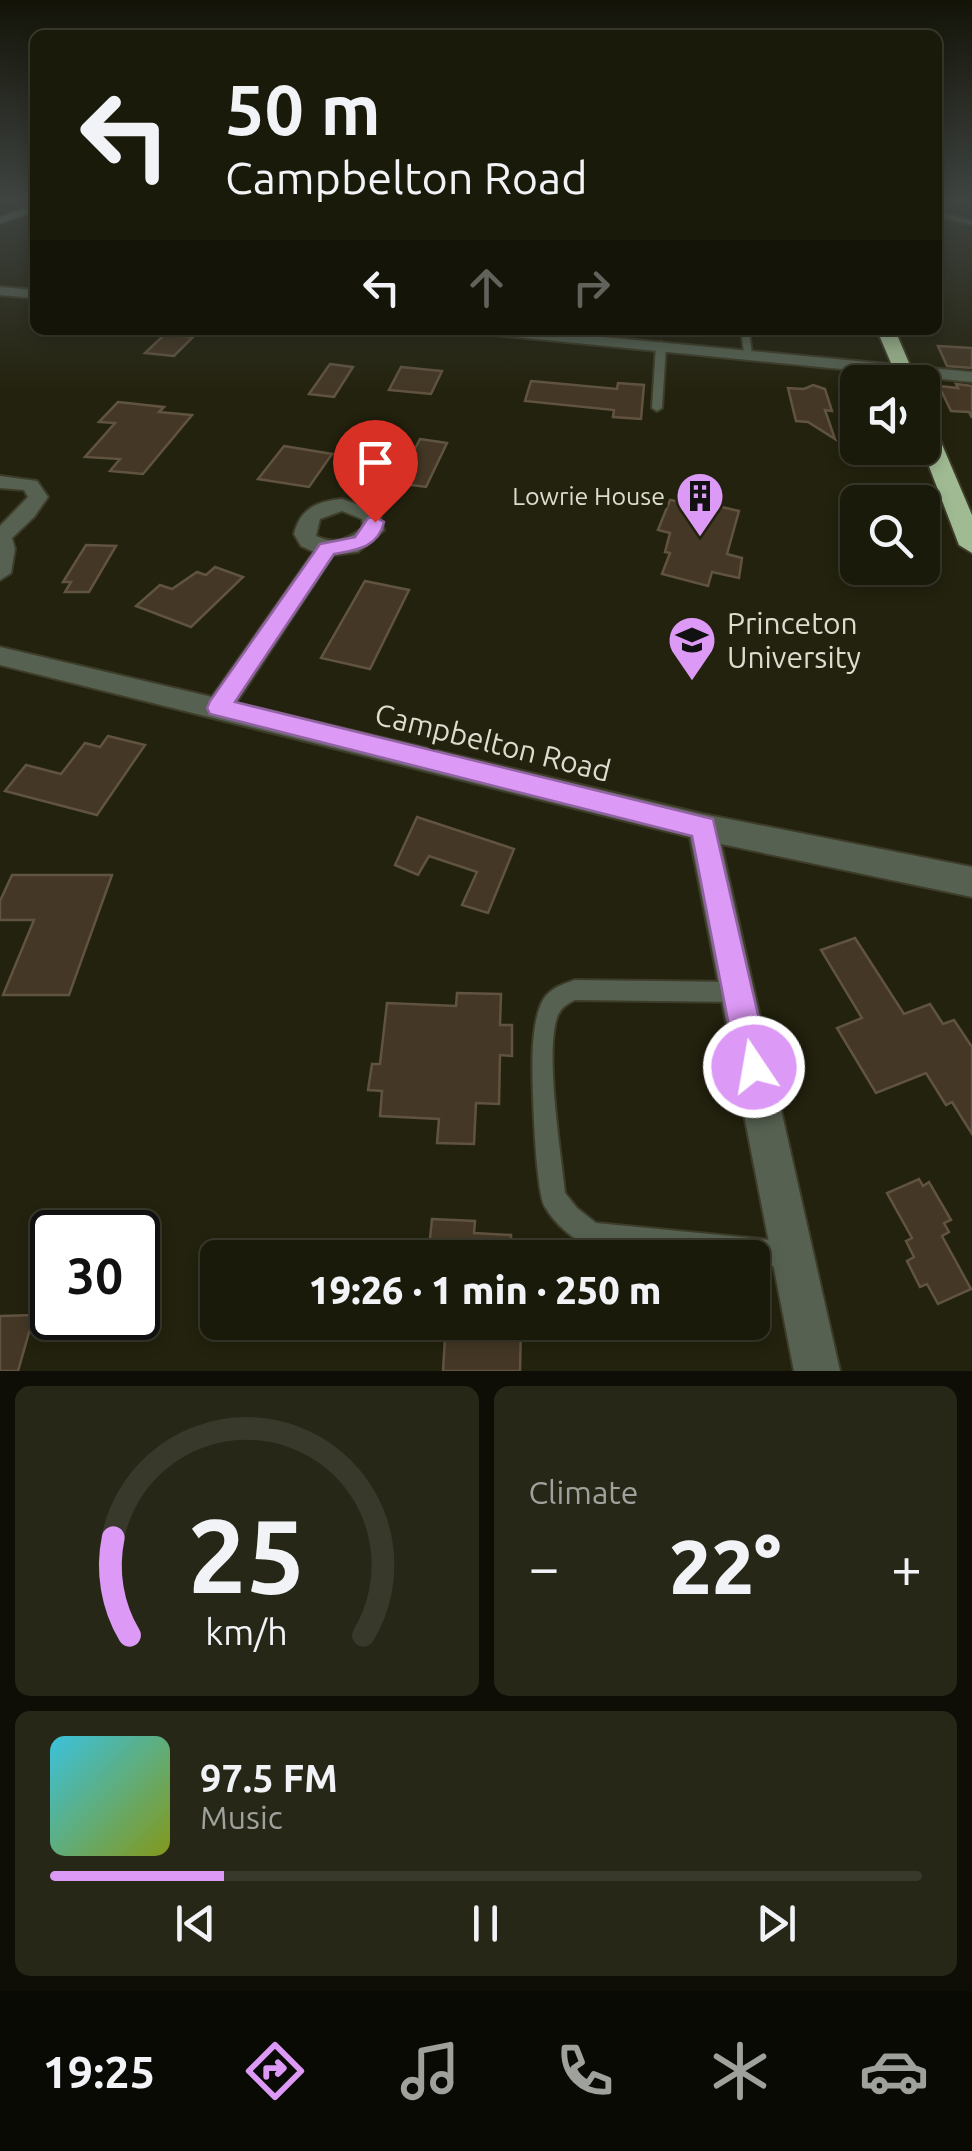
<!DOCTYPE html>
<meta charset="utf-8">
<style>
:root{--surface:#1a1a0a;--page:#272718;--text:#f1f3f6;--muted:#9fa19c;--line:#38382b;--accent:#dc99f5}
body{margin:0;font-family:Ubuntu,sans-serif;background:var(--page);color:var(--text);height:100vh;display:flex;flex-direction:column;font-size:38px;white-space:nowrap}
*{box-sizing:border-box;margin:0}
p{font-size:32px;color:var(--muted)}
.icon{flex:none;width:55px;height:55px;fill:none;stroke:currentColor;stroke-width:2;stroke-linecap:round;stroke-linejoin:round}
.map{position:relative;height:1371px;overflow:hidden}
.panel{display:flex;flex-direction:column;gap:15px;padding:15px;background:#0e0e06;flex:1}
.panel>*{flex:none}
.banner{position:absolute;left:30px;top:30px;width:912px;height:305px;border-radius:15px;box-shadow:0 5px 15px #0003,0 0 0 2px var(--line);background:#1a1a0a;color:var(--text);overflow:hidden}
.controls{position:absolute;left:840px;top:365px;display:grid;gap:20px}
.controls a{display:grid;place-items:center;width:100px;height:100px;border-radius:15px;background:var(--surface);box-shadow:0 5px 15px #0003,0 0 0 2px var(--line);font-size:50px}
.speed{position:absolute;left:30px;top:1210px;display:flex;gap:20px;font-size:50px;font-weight:700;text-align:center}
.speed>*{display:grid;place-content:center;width:130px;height:130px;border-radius:50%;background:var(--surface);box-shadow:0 5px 15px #0003,0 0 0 2px var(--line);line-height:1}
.speed .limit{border:5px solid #111;border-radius:15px;background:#fff;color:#111}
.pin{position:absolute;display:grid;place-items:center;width:85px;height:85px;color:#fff;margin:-102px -42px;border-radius:50% 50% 50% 0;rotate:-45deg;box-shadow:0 0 10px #0007}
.pin .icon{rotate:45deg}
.me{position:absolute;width:110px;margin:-55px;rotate:348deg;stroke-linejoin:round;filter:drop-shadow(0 0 8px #0008)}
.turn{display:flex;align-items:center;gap:35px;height:210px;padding:0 30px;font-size:45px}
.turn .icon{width:130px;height:130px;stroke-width:2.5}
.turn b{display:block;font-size:70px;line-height:85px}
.lanes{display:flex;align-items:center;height:95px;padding:0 30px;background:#0003;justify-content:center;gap:50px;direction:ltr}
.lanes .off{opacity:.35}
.big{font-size:75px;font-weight:800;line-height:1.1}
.panel .card{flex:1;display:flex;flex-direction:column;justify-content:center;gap:15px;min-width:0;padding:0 35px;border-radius:15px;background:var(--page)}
.panel .dial{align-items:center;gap:0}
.dial svg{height:260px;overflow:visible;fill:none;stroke:var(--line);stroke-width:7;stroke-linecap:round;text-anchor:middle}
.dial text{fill:var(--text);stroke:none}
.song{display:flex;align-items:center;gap:30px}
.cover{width:120px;height:120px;border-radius:15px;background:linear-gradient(135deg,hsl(190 70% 55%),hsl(70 70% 35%))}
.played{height:10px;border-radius:5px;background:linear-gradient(90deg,var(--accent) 20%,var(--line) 20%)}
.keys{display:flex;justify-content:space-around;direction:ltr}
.heat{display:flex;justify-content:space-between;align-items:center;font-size:55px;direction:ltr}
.panel .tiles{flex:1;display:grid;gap:15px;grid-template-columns:1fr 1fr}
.card:last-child{grid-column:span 2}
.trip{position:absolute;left:200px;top:1240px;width:570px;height:100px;border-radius:15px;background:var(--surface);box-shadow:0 5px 15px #0003,0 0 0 2px var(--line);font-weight:800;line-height:100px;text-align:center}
.dock{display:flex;height:160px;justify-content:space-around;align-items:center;background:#0a0a04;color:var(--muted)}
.dock .icon{width:70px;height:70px}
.dock .active{color:var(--accent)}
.dock b{font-size:45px;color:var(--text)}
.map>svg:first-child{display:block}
.building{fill:#443725;stroke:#605340;stroke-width:2.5}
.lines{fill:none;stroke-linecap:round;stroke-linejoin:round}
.lane-casing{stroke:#3d3c29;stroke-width:4}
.street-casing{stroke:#3d3c29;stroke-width:4}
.secondary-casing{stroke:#3d3c29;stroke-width:4}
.highway-casing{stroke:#3d3c29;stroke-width:4}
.lane{fill:#566151;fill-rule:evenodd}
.street{fill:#566151;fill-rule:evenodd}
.secondary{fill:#74856c;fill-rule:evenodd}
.highway{fill:#a0bb93;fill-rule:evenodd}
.route{fill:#dc99f5;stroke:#8f639f;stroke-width:2.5}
.labels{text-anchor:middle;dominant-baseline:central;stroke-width:10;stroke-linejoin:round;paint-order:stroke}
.far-poi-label{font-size:25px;fill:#dcdccf;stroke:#23220e;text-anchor:end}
.poi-label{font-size:30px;fill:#dcdccf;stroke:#23220e;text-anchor:start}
.street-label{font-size:30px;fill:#dcdccf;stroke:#23220e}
</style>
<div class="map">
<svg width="972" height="1371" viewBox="0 0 972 1371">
<rect width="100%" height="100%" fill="#23220e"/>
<g class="building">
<polygon points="165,334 193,337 174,356 145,353"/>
<polygon points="938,346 972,348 972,368 947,366"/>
<polygon points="330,364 353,367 334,397 309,394"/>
<polygon points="401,367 442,371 431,394 389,390"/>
<polygon points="531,381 617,389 618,383 644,385 641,419 613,417 614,410 525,401"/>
<polygon points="956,384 972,386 972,418 969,412 951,411 939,386 958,388"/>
<polygon points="813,385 825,389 832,411 825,410 835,439 808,422 796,421 788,388 804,389"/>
<polygon points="118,402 164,407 159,412 192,415 143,474 110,471 120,459 85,457 115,423 99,422"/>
<polygon points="420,439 447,443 426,487 397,483"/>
<polygon points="284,446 332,454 309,487 258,479"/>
<polygon points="683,498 739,511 727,554 742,558 739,578 712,572 708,586 662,574 670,553 665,552 670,533 658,530 670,500 681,502"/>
<polygon points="86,545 116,546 89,592 65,592 71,582 63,582"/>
<polygon points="215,567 243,577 191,627 136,606 160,585 172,589 197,572 206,575"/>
<polygon points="365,581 409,590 370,669 321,658"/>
<polygon points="108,736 145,745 97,815 5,791 26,765 61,774 85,743 100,747"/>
<polygon points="417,817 514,849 488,913 462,905 477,872 429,856 418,875 395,865"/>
<polygon points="12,875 112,875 69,995 3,995 34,920 0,920 0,901"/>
<polygon points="855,938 904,1014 930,1004 943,1024 954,1020 972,1047 972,1134 952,1102 946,1105 926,1073 876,1093 837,1028 862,1018 821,950"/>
<polygon points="457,993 501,994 500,1025 512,1025 512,1056 500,1055 499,1104 476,1103 474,1144 437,1143 439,1119 380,1116 382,1091 368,1090 372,1064 380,1064 387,1003 456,1006"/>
<polygon points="919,1179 923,1186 929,1182 951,1220 944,1223 949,1232 942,1236 971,1289 938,1304 927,1284 920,1287 907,1261 914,1257 906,1241 912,1238 887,1193"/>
<polygon points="432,1219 475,1221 474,1233 511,1235 511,1258 450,1258 450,1249 429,1248"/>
<polygon points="34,1315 18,1371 0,1371 0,1316"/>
<polygon points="446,1322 521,1322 520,1371 443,1371"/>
</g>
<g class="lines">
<g class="lane-casing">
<g id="lane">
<polygon points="938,212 972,221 972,225 938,216"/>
<polygon points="741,330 749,330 752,355 744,353"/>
<polygon points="661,342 666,345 662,408 657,411 652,408 656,345"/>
<path d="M575 980 738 982 745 985 748 992 745 999 738 1002 575 1000C567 1004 562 1007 558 1015 544 1050 561 1152 565 1193L577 1208 596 1223 791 1242 800 1246 804 1255 800 1264 791 1268 752 1264V1258H692L591 1247C573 1240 555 1224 545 1207 535 1190 531 1070 533 1045 534 1030 536 1013 543 1000 550 988 563 984 575 980Z"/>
</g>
</g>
<g class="street-casing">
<g id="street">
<polygon points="0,287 35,290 35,298 0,295"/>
<polygon points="477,330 530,330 972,372 972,382 484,334"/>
<polygon points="0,476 37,481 48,497 34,517 12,538 15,549 11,573 0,580 0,526 28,497 24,490 0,488"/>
<path d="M342 499 379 512 384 530 358 552 333 555 236 703 703 814 972 867V897L721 844 840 1371H794L690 837 0 665V647L212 697 314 552 301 546 294 534C300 509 317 501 342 499ZM342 511 362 519 363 528C346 540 336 545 316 536L320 519Z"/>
</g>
</g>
<g class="secondary-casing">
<polygon id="secondary" points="35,204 35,211 0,224 0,217"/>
</g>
<g class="highway-casing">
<g id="highway">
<polygon points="877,330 895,330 917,382 899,382"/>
<polygon points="922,415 932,421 972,515 972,553 959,545 922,448"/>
</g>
</g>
<use href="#lane" class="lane"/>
<use href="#street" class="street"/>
<use href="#secondary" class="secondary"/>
<use href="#highway" class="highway"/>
</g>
<linearGradient id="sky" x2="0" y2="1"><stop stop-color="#131308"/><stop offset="0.51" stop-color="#3f4441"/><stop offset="1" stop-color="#3f4441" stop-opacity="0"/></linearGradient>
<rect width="972" height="392" fill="url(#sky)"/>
<path class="route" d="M375 517 384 522C378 548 356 550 334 554L235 702 713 819 770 1067 765 1079 754 1084 742 1079 737 1067 692 836 210 714 207 708 210 701 320 544 355 537 368 518Z"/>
<defs>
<g id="building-pin" transform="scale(2.5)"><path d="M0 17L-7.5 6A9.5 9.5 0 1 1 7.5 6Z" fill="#dc99f5" stroke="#23220e"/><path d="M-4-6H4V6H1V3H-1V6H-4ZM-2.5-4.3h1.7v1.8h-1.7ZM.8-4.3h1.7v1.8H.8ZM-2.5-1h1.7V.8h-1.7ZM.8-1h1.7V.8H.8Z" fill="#111"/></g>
<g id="university-pin" transform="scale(2.5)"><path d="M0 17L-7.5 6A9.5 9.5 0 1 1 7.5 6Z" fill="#dc99f5" stroke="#23220e"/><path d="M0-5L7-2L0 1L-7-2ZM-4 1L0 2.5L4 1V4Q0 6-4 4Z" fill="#111"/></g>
</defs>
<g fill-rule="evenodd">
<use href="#building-pin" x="700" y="496"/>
<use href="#university-pin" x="692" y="640"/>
</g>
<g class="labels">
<g class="far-poi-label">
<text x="665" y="496">Lowrie House</text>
</g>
<g class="poi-label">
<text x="727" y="623">Princeton<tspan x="727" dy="34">University</tspan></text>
</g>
<g class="street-label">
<text transform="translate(493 742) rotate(14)">Campbelton Road</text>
</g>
</g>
</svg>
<div class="controls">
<a><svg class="icon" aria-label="sound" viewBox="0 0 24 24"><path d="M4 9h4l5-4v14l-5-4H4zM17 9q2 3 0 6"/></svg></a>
<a><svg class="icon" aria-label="search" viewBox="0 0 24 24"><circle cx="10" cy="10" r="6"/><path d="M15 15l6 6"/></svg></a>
</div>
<div class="speed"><div class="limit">30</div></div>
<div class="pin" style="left:375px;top:522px;background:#d93025"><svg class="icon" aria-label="arrive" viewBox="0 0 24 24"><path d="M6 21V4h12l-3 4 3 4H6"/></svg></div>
<svg class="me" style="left:754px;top:1067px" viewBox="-20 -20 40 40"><circle r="17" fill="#dc99f5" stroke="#fff" stroke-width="3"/><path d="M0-11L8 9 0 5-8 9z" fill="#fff"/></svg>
<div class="trip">19:26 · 1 min · 250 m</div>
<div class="banner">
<div class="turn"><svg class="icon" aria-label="left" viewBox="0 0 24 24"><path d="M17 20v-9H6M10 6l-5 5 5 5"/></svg><div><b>50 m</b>Campbelton Road</div></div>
<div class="lanes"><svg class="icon" aria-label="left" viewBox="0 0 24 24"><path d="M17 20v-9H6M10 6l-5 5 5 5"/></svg><svg class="icon off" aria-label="ahead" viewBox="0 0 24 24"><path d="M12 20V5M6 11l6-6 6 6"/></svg><svg class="icon off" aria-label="right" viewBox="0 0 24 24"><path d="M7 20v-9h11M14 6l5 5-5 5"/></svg></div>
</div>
</div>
<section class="panel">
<div class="tiles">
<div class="card dial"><svg viewBox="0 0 100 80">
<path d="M14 69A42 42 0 1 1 86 69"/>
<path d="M14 69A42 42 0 0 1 9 39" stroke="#dc99f5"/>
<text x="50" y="56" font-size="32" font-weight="700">25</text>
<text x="50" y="72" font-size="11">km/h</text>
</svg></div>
<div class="card"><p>Climate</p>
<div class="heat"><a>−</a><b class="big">22°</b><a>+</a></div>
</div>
<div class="card">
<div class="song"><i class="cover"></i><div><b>97.5 FM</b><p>Music</p></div></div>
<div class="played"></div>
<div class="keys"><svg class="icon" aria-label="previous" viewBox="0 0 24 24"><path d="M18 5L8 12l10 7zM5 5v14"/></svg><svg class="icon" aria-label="pause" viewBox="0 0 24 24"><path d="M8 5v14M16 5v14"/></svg><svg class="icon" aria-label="next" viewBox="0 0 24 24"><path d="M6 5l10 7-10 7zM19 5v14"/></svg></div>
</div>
</div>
</section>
<nav class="dock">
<b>19:25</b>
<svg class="icon active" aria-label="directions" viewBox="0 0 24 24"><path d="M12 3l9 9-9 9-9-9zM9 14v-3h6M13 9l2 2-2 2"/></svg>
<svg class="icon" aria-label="music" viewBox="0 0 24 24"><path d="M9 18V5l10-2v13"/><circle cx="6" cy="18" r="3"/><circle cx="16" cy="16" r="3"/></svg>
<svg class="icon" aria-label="phone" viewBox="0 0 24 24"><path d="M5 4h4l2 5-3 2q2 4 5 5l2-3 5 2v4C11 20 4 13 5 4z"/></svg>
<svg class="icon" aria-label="climate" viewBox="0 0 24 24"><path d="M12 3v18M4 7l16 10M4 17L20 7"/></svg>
<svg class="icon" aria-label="car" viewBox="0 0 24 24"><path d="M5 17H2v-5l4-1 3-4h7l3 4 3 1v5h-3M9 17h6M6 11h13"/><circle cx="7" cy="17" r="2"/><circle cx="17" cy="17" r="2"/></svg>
</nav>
